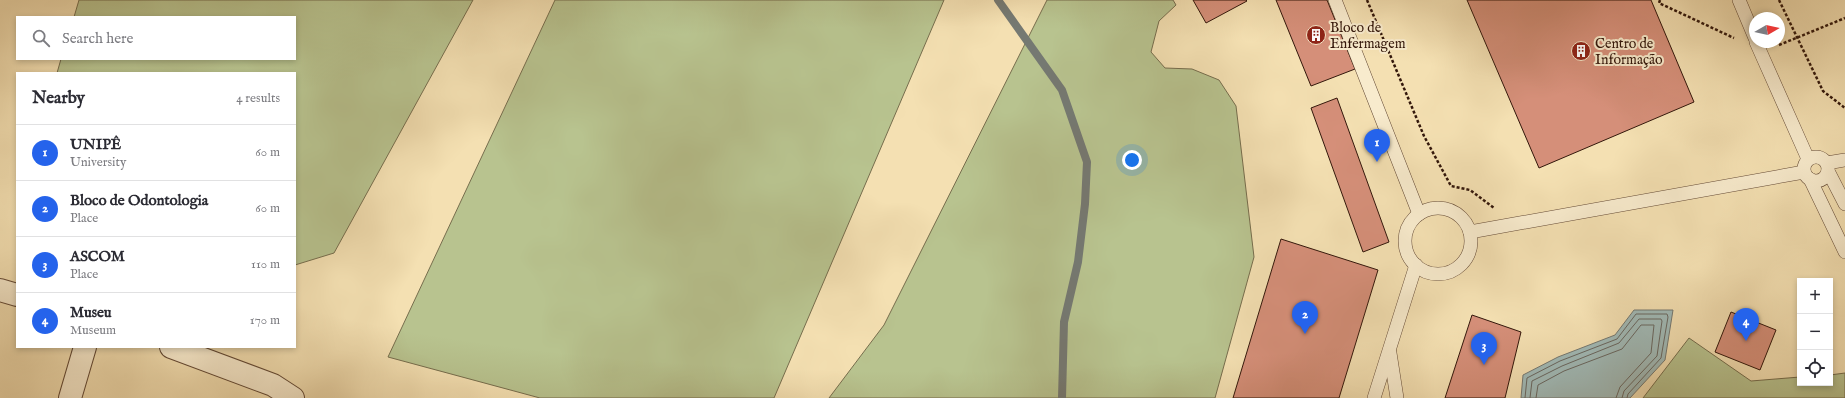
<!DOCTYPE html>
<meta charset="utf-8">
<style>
:root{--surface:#fff;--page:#f7f7f7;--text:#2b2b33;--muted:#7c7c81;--line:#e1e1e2;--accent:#2563eb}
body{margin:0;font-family:"IM FELL English",serif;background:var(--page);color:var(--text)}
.controls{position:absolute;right:12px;bottom:12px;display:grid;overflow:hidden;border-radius:0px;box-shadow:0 2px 6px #0003}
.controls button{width:36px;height:36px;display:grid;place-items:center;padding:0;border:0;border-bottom:1px solid var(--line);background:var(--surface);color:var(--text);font:20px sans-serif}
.compass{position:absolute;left:1749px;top:12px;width:36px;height:36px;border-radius:50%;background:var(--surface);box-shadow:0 2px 6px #0003;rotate:81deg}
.you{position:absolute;left:1132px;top:160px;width:14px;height:14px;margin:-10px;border:3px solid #fff;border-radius:50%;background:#1a73e8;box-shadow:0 0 0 6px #1a73e833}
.badge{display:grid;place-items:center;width:26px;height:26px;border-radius:50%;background:var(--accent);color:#fff;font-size:13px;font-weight:700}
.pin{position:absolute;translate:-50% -33px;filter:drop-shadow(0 1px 2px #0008)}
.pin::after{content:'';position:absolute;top:21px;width:14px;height:12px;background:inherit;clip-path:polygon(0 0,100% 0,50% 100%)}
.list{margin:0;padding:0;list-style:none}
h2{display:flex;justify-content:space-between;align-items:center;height:52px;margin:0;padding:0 16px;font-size:17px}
h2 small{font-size:13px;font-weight:400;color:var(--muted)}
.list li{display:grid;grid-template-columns:26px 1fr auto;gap:12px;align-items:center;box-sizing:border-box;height:56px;padding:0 16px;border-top:1px solid var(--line)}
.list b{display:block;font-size:15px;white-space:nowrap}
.list p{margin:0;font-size:13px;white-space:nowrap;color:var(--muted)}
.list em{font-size:13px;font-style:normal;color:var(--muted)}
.icon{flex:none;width:22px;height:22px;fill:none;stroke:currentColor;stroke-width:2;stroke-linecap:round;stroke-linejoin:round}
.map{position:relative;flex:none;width:1845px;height:398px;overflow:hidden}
.search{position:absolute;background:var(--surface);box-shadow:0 2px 6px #0003;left:16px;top:16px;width:280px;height:44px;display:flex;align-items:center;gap:10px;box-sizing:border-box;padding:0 14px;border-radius:0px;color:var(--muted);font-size:15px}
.panel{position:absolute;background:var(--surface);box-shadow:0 2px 6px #0003;left:16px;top:72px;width:280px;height:276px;border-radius:0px}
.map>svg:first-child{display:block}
</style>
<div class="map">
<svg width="1845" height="398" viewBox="0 0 1845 398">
<rect width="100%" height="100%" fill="#f4e0b2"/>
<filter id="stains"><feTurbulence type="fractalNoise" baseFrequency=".005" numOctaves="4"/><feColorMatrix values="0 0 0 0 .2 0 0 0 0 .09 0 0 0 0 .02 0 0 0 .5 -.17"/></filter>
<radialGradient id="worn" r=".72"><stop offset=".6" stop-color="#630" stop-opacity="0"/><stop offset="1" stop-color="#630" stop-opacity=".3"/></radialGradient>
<!-- green -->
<g fill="#b8c38f" stroke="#766d4d">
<path d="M79,0h394l-139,253 -39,12v-192h-238l4,-14h234v-42h-221z"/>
<path d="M555,0h389l-170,398h-234l-152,-41z"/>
<path d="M1047,0h126l3,5 -17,16 -8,31 14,16 27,1 27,11 17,26 18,151 -39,141h-386l55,-73z"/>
<path d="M1689,338l62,43 49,-4v6h30v-8l15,-2v25h-202z"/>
</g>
<!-- water -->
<path fill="#a1bab7" stroke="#757972" d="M1634,310h39l-8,50 -35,38h-109l2,-23 35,-18 57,-22z"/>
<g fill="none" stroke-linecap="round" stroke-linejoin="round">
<!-- shore -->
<g stroke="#6a6861" stroke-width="1">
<path d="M1525,398l2,-20 33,-17 57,-22 19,-25h31l1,3 -7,41 -33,36 -1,4"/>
<path d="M1530,398l2,-17 30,-15 57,-23 20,-24h22l1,2 -5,35 -33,35 -2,7"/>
<path d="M1536,398l2,-13 26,-14 58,-22 19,-24h13l-3,28 -31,34 -4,11"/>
</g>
<!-- stream -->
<path stroke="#757972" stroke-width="8" d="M998,0l64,90 25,72 -2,42 -7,58 -14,60 -2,76"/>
</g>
<!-- building -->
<g fill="#d58f79" stroke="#33170b">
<path d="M1193,0h53l1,1 -41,22z"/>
<path d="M1276,0h51l28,69 -44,17z"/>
<path d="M1467,0h184l43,102 -155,66z"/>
<path d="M1337,98l52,144 -26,10 -52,-144z"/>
<path d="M1281,239l97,31 -39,128h-106z"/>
<path d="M1731,312l45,18 -16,40 -45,-18z"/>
<path d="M1472,315l49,17 -16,66h-60z"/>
</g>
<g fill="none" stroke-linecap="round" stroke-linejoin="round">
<!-- service casing -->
<g stroke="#634935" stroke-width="14">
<g id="service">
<path d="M1335,0l84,214"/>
<path d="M1739,0l16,38"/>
<path d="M1756,42l52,117"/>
<circle cx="1816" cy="169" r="12"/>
<path d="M1827,163l18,-3"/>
<path d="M1828,171l17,33"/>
<path d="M1810,179l35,73"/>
<circle cx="1438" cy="241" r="33"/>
<path d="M1470,232l334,-60"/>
<path d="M1390,353l7,45"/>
<path d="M1374,398l42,-133"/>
</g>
</g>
<!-- minor casing -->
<g stroke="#634935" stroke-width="24">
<g id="minor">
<path d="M0,290l17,5"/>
<path d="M171,347l102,38 20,13"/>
<path d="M70,398l15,-51"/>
</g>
</g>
<!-- path -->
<g stroke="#33170b" stroke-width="2.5" stroke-dasharray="3 2" stroke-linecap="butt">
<path d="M1367,0l57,136 27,50 19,4 24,18"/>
<path d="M1660,0l-1,3 75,35"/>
<path d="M1779,0l44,91 22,17"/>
<path d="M1779,45l66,-27"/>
</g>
<!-- service -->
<use href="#service" stroke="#f8ebcd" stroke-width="13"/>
<!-- minor -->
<use href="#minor" stroke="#f8ebcd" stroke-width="22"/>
</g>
<!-- icons -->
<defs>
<g id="building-disc" transform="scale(1)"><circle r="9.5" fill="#8f2418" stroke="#f8ebcd"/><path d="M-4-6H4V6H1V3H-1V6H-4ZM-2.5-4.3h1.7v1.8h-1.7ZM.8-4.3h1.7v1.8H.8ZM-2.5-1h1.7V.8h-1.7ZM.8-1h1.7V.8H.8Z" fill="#fff"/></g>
</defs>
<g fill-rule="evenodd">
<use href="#building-disc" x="1316" y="35"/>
<use href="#building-disc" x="1581" y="51"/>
</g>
<g text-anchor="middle" stroke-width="4" stroke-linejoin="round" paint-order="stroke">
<!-- poi labels -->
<g font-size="14" fill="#33170b" stroke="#f8ebcd" text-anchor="start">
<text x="1330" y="32">Bloco de<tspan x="1330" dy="16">Enfermagem</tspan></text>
<text x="1595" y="48">Centro de<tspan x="1595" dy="16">Informação</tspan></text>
</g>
</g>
<rect width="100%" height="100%" filter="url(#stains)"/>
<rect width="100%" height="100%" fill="url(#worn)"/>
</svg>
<div class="controls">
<button>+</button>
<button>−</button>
<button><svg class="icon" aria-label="locate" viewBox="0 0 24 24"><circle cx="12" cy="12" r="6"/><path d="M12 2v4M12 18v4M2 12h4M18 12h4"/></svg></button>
</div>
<svg class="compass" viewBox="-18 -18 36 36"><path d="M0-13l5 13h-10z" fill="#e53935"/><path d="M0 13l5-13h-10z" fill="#7c7c81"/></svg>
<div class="you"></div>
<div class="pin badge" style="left:1377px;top:162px">1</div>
<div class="pin badge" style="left:1305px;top:334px">2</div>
<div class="pin badge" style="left:1484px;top:365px">3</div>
<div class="pin badge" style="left:1746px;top:341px">4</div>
<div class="search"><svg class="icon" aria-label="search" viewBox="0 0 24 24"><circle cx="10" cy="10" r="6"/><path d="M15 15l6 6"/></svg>Search here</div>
<section class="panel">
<h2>Nearby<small>4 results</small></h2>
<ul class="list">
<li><span class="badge">1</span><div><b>UNIPÊ</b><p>University</p></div><em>60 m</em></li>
<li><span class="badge">2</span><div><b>Bloco de Odontologia</b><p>Place</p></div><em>60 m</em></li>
<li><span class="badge">3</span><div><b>ASCOM</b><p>Place</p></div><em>110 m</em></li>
<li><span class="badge">4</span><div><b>Museu</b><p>Museum</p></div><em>170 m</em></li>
</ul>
</section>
</div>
